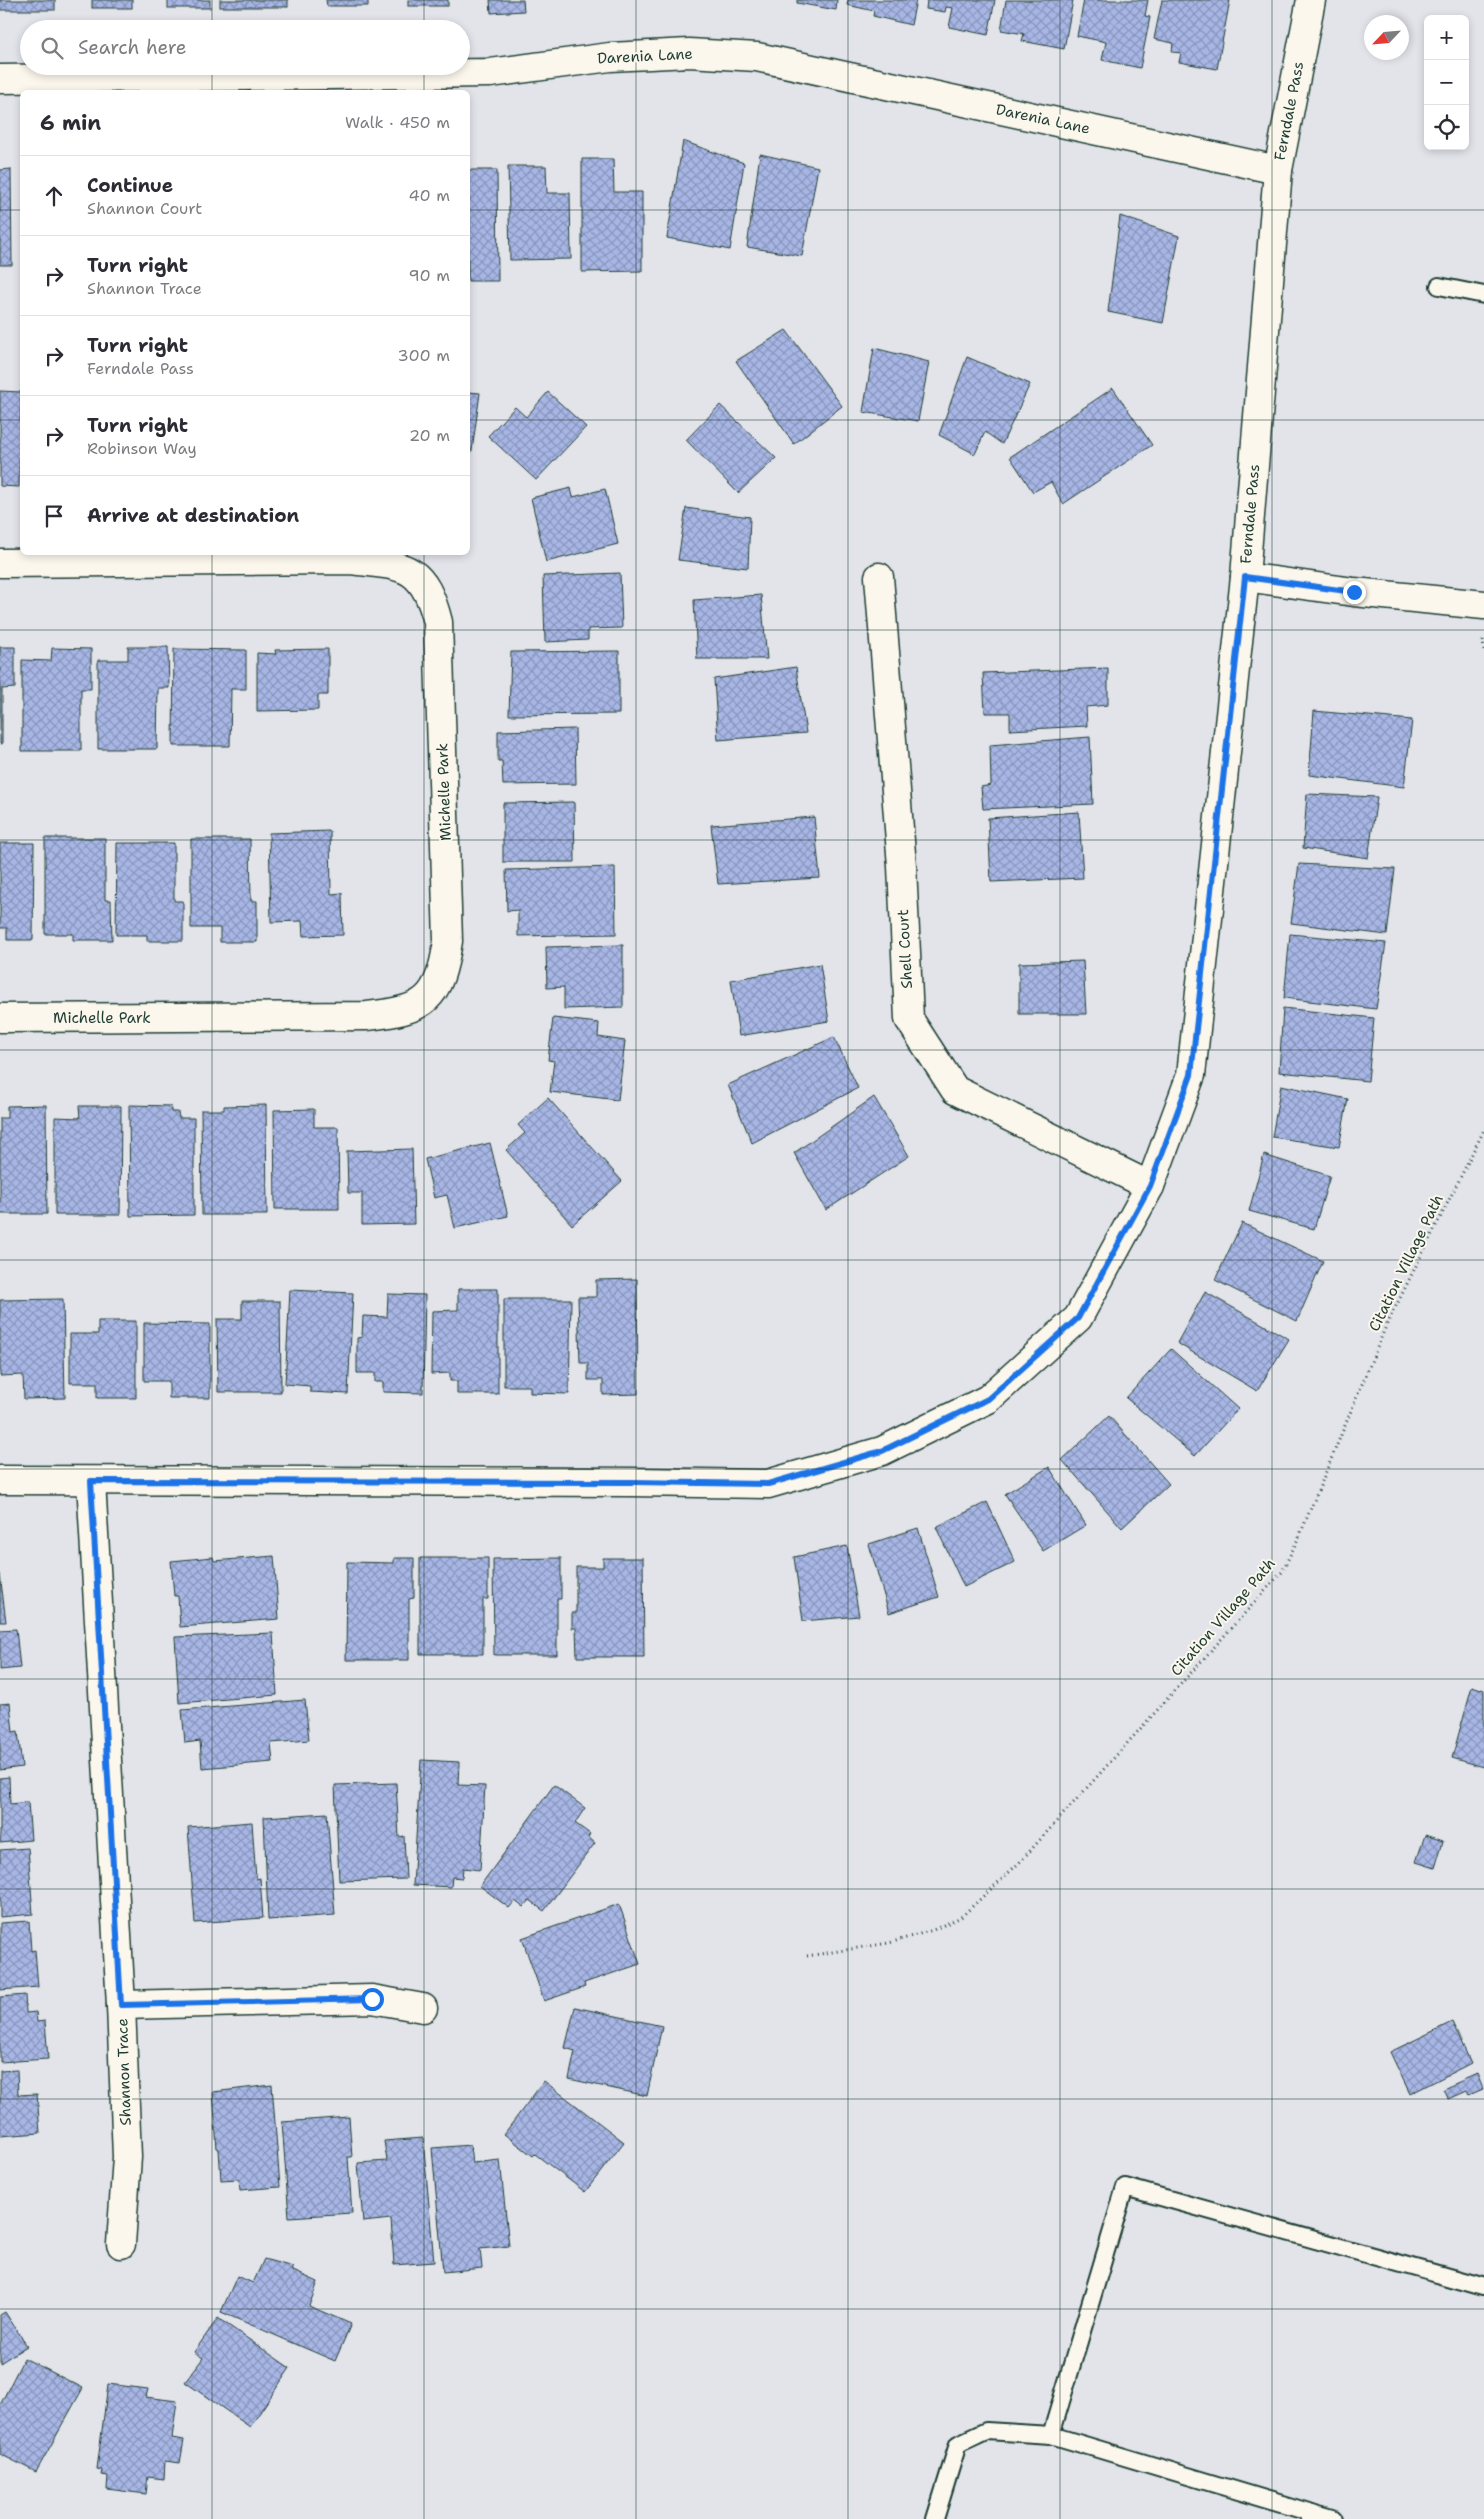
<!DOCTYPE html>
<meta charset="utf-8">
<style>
:root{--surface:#fff;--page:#f7f7f7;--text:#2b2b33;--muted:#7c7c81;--line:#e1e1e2}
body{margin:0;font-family:"Shantell Sans",sans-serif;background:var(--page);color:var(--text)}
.controls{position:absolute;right:15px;top:15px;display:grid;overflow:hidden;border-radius:8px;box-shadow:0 2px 8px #0003}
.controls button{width:45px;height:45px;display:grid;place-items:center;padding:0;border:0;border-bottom:1px solid var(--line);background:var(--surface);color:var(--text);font:25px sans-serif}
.compass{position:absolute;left:1364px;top:15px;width:45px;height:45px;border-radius:50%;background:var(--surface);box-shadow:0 2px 8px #0003;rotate:244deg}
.stop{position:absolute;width:15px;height:15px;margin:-11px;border:4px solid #1a73e8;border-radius:50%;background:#fff}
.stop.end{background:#1a73e8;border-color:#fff;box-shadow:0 1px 5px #0008}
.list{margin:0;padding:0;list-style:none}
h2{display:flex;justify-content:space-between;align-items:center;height:65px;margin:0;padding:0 20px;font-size:21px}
h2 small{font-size:16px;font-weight:400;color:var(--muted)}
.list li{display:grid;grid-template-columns:32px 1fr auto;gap:15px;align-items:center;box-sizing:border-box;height:80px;padding:0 20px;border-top:1px solid var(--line)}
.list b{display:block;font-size:19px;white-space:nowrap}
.list p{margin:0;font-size:16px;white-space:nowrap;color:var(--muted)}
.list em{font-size:16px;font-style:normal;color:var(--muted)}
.icon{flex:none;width:28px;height:28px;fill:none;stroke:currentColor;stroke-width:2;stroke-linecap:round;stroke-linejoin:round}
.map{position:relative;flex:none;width:1484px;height:2519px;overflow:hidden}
.search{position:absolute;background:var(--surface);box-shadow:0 2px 8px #0003;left:20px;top:20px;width:450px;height:55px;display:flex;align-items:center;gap:12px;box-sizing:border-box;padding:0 18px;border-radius:28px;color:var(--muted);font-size:19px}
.panel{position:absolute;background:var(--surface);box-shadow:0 2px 8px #0003;left:20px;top:90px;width:450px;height:465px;border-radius:8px}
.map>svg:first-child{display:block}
</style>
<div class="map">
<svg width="1484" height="2519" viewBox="0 0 1484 2519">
<defs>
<pattern id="building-cross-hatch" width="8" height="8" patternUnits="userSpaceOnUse" patternTransform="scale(1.25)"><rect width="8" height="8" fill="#a8b6e6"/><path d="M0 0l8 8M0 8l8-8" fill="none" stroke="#8895bb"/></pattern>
</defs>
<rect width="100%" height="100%" fill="#e2e4ea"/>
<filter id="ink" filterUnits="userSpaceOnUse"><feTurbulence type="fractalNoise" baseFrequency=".02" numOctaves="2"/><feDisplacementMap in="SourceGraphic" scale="10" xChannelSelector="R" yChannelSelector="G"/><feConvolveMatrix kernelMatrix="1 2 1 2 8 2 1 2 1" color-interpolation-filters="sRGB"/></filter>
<g filter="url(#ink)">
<!-- building -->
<g fill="url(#building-cross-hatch)" stroke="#1f3d34">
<rect x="0" y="0" width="55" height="10"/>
<rect x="92" y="0" width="40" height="8"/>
<rect x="168" y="0" width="42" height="8"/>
<rect x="220" y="0" width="68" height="7"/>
<path d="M326,0h42v6h-41z"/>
<rect x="408" y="0" width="40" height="6"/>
<path d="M490,0h33l1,11 -33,2z"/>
<path d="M797,0h40l-1,10 -39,-7z"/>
<path d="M848,0h68l-5,25 -38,-9 1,-5 -27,-6z"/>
<path d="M927,0h68l-7,35 -39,-8 4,-19 -7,-1 -1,5 -19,-3z"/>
<path d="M1006,0h67l-9,49 -42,-8 2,-7 -23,-4z"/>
<path d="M1084,0h64l-3,16 5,1 -10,51 -38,-8 4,-18 -29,-6z"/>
<path d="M1162,0h68l-13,69 -38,-7 2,-9 -9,-1 1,-9 -19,-4z"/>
<path d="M683,141l61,22 -14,87 -63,-12z"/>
<path d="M760,154l58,13 -16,89 -55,-9z"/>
<path d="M582,159h31l1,33h28v79l-60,1z"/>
<path d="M508,166h38l1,27h23l1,66 -61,1z"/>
<path d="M11,169l1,96h-12v-95z"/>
<path d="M468,170h29l1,111h-30z"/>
<path d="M1120,216l59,20 -16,87 -55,-11z"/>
<path d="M786,330l56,76 -48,38 -58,-83z"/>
<path d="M874,348l55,14 -11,59 -55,-9z"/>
<path d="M967,357l63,27 -28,60 -17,-12 -10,22 -36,-19z"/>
<path d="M1113,388l39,57 -89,59 -12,-22 -18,10 -23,-35z"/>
<path d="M0,391l21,1 -2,95 -19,-1z"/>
<path d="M468,392l12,1 -8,58h-4z"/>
<path d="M548,392l38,35 -50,53 -48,-44 27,-29 11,10z"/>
<path d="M720,405l56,53 -38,35 -52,-53z"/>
<path d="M571,488l2,9 32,-8 13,55 -72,18 -15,-64z"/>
<path d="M686,508l64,9 -2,51 -70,-8z"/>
<path d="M620,573l2,55 -34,1v11l-43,2 -2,-66z"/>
<path d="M761,595l6,64h-70l-3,-59z"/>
<path d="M0,647h15v41l-13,1v55h-2z"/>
<path d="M128,647h40l1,41h-11l-1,61h-59v-89h30z"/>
<path d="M52,648l39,1v40h-10v62h-59v-91l29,1z"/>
<path d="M174,649l72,1v39h-15l-1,57h-57z"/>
<path d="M328,649v46h-10v15l-61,1v-58l19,1 -1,-4z"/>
<path d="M619,651v63l-110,1 2,-63z"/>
<path d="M796,667l10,66 -88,7 -4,-61z"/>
<path d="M1108,668v37l-22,2 1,19 -77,4v-17h-25l-2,-40z"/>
<path d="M1314,711l98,9 -8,67 -95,-12z"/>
<path d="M575,729l1,55 -73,1 -1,-24h-4v-30z"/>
<path d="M1090,737l3,67 -110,5 -2,-22 10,-2 -1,-40z"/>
<path d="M1307,794l70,3 -9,61 -65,-10z"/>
<path d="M574,802l1,60h-72v-59z"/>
<path d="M1079,812l4,66 -92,4 -3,-64z"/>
<path d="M814,817l6,61 -102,6 -7,-59z"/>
<path d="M330,831l1,63 11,-1 1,42 -40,1 -1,-15 -31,1 -2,-89z"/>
<path d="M45,838h60v62h6l1,40h-39v-6h-28z"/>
<path d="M191,839h59l1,62h6v41h-37v-14h-29z"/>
<path d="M0,843h34l-1,97h-26v-12h-7z"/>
<path d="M117,843h57v58h9v40h-36v-6h-31z"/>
<path d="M1299,864l96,5 -8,66 -96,-12z"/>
<path d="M615,867l1,67 -98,2v-26l-11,1 -1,-41z"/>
<path d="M1290,934l96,9 -10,66 -92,-11z"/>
<path d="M623,945v62l-59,2v-22l-17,1 -1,-41z"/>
<path d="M1083,961l3,53h-67v-51z"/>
<path d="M820,964l9,57 -90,15 -8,-56z"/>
<path d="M1283,1008l91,10 -6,63 -89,-9z"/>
<path d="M553,1018l46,5 -1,14 27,4 -7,59 -68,-8 4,-31 -6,-1z"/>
<path d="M834,1037l24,51 -106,55 -24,-58z"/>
<path d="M1281,1085l67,14 -9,48 -67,-10z"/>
<path d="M874,1097l35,59 -83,54 -32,-57z"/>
<path d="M548,1098l74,83 -50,44 -66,-75 19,-17 -7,-8z"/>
<path d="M46,1105l1,109h-47v-96h7v-12z"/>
<path d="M129,1105l42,1v6h7l1,6h15v97l-64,1z"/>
<path d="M266,1105l1,110h-65l-1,-105h23v-4z"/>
<path d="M79,1106h42l-1,109h-65v-98l25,1z"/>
<path d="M314,1109v18h24l1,82h-64l-1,-99z"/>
<path d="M490,1143l18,73 -53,12 -8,-33 -13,3 -9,-39z"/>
<path d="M412,1149l2,75 -52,1v-32h-14l-1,-42z"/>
<path d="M1264,1155l66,21 -16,53 -65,-18z"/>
<path d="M1242,1223l81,38 -26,60 -82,-41z"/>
<path d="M637,1279l1,115 -35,1v-15h-15v-17h-8l-2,-66h18v-17z"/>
<path d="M458,1289h40v105h-41v-13h-7v-8l-19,1 1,-63 26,-1z"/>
<path d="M290,1290l63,3 -5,101 -38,-2v-6l-25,-2z"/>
<path d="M1205,1292l84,47 -32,52 -80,-48z"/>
<path d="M388,1294l37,1 -2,98 -40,-1v-10h-8v-9h-18v-35l5,-1 1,-21 24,1z"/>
<path d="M63,1299l2,99 -41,1 -1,-24 -23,1v-76z"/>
<path d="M504,1299h67l-2,95 -39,-1v-7h-26z"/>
<path d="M242,1301h38l1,91h-63l-1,-73h25z"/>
<path d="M98,1321h38v77h-39v-15h-27v-49h28z"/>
<path d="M144,1323l66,1v74h-41v-17h-25z"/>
<path d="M1171,1349l67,60 -43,47 -69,-58z"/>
<path d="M1109,1416l60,68 -47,44 -60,-68z"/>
<path d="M1049,1467l37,58 -43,26 -38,-57z"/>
<path d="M987,1502l28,60 -51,25 -28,-60z"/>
<path d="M918,1528l21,69 -50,16 -20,-69z"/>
<path d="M847,1546l12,70 -56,5 -9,-64z"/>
<path d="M274,1556l5,63 -99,8 -2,-31h-4l-3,-35 42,-4 1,4z"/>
<path d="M394,1558h20v40l-5,1v61h-63l1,-98 47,1z"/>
<path d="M420,1558h68v41h-5v55h-63z"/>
<path d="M561,1558v41h-4v56h-63l-1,-96z"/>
<path d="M603,1558h40l1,99h-67l-1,-29h-4v-15h4v-46h27z"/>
<path d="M0,1574l6,48h-6z"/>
<path d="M16,1629l4,39 -20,2v-40z"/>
<path d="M273,1633l4,62 -98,8 -4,-66z"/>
<path d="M1472,1686l12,4v77l-32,-9z"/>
<path d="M305,1700l4,40 -38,3 2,19 -71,6 -2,-27 -15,2 -3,-33z"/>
<path d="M10,1703l3,29 5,-1 4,36 -22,3v-66z"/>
<path d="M421,1760l38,2 -1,23 27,1 -5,84 -17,-2 -1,10 -10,-1 -1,10 -38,-2z"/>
<path d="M9,1777l1,27 18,-2 3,38 -31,3v-65z"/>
<path d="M396,1783l3,54 5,-1 2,43 -67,2 -4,-96z"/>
<path d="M554,1785l31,23 -10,15 15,11 -2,3 7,6 -51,68 -15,-11 -6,7 -8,-6 -6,7 -29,-22z"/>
<path d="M327,1813l8,102 -67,5 -4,-103z"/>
<path d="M252,1822l4,57 4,-1 3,40 -68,5 -7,-96z"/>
<path d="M1425,1835l18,6 -8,27 -19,-6z"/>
<path d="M28,1848l5,66 -33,3v-67z"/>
<path d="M619,1904l21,60 -56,19 1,4 -41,14 -22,-63z"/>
<path d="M29,1921l2,30 4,-1 3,37 -38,3v-67z"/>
<path d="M25,1995l1,18 10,-1 1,10 8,-1 3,38 -48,3v-65z"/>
<path d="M575,2007l87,19 -15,70 -78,-17 6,-28 -10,-3z"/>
<path d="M1452,2022l19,41 -61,31 -20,-42z"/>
<path d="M17,2070l1,25 19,-1 3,39 -40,3v-65z"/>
<path d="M1477,2074l6,15 -14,6 -3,-4 -18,8 -5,-10z"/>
<path d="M544,2081l80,61 -39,50 -50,-38 -2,2 -29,-22z"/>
<path d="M272,2085l8,102 -40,3 -1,-11 -18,1 -2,-31h-2l-4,-57z"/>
<path d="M349,2117l3,40h-4l4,56 -63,4 -7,-95z"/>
<path d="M423,2138l11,124 -40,3 -3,-46 -28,3 -5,-59 29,-2 -3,-20z"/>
<path d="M470,2145l2,18 28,-3 9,86 -29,3 2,19 -39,4 -11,-124z"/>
<path d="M264,2259l29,8 -2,3 27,12 -9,24 42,18 -16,37 -114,-49 16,-36 16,7z"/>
<path d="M5,2312l22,34 -27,17v-48z"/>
<path d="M218,2318l72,50 -40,59 -65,-45 18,-24 -9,-6z"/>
<path d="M24,2358l59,30 -47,84 -36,-18v-49z"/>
<path d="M108,2384l40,5 -2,8 31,4 -5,37 12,2 -4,23 -15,-2 -1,18 -16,-2 -2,17 -39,-5 1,-13 -7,-1 1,-5 -5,-1z"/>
</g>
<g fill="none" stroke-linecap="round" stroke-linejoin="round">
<!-- lane casing -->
<g stroke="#1f3d34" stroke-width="20">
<g id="lane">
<path d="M1439,286l45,9"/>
<path d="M1051,2435l74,-248 359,100"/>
<path d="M935,2519l23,-75 28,-13 65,4 261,78"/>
<path d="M1310,2519l2,-6 21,6"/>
</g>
</g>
<!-- street casing -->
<g stroke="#1f3d34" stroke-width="31">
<g id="street">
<path d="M0,79l490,-6 120,-16 79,-4 68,4 521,113"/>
<path d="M0,563l350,-3c54,6 73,3 88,62l10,319c-9,59 -22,69 -81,75l-367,2"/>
<path d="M879,577l23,289 7,153 46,71 195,96"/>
<path d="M1245,577l109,15 130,13"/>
<path d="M0,1480l632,2 136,2 114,-33 106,-52 90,-81 72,-132 41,-111 54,-498 33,-407 33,-170"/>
<path d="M91,1481l30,524 6,152 -6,87"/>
<path d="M121,2005l251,-6 51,9"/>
</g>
</g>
<!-- path -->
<g stroke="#1f3d34" stroke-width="3" stroke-dasharray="1 4" stroke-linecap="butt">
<path d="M1483,640l1,11"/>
<path d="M807,1956l82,-13 44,-13 28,-13 58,-54 263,-291 17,-35 87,-211 98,-196"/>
</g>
<!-- lane -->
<use href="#lane" stroke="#fbf7ec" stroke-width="16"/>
<!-- street -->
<use href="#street" stroke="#fbf7ec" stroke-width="28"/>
</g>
</g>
<g fill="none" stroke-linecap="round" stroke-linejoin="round" filter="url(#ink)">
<!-- route -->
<path stroke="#1a73e8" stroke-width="6" d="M372,1999l-251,6 -30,-524 541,1 136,2 114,-33 106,-52 90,-81 72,-132 41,-111 54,-498 109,15"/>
</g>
<!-- grid -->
<path fill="none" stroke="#1f3d34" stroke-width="1" stroke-opacity="0.55" d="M212,0v29M424,0v29M636,0v2519M848,0v2519M1060,0v2519M1272,0v2519M212,66v26M424,66v26M0,210h22M468,210h1016M0,420h22M468,420h1016M212,552v1967M424,552v1967M0,630h1484M0,840h1484M0,1050h1484M0,1260h1484M0,1469h1484M0,1679h1484M0,1889h1484M0,2099h1484M0,2309h1484"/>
<g text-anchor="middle" stroke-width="4" stroke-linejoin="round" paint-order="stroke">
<!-- street labels -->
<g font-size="15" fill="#1f3d34" stroke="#fbf7ec">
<text transform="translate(645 56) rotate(-3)" y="5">Darenia Lane</text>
<text transform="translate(1289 111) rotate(-79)" y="5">Ferndale Pass</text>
<text transform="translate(1043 119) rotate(12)" y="5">Darenia Lane</text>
<text transform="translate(1250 514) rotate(-85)" y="5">Ferndale Pass</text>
<text transform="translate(444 792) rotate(-92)" y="5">Michelle Park</text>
<text transform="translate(905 949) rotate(-93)" y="5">Shell Court</text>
<text x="102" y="1023">Michelle Park</text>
<text transform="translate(1406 1263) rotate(-64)" y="5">Citation Village Path</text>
<text transform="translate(1223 1617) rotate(-49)" y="5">Citation Village Path</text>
<text transform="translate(124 2072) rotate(-92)" y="5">Shannon Trace</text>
</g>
</g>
</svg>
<div class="controls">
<button>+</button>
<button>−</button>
<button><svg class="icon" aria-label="locate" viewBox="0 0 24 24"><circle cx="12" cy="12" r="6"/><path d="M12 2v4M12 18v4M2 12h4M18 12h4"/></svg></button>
</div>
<svg class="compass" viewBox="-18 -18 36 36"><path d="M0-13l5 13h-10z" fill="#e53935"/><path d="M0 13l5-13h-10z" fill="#7c7c81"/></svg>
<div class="stop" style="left:372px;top:1999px"></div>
<div class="stop end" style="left:1354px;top:592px"></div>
<div class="search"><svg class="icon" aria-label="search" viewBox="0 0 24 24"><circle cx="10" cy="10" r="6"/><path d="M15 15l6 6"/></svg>Search here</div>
<section class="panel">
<h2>6 min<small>Walk · 450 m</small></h2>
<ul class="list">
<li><svg class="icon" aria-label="ahead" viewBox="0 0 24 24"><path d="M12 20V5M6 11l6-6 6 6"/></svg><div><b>Continue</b><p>Shannon Court</p></div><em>40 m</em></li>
<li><svg class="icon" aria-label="right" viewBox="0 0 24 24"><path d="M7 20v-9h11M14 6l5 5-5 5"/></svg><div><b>Turn right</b><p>Shannon Trace</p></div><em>90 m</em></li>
<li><svg class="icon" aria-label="right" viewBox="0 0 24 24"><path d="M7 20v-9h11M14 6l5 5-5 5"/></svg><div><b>Turn right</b><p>Ferndale Pass</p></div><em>300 m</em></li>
<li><svg class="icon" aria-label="right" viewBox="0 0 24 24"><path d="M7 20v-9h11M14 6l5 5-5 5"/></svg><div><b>Turn right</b><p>Robinson Way</p></div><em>20 m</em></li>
<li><svg class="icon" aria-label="arrive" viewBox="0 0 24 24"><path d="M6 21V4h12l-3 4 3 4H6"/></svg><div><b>Arrive at destination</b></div></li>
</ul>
</section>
</div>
